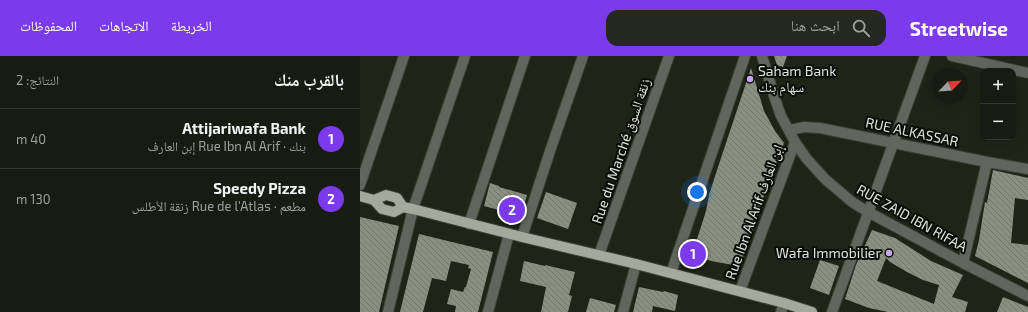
<!DOCTYPE html>
<html lang="ar">
<meta charset="utf-8">
<style>
:root{--surface:#171b11;--page:#24281f;--text:#f1f3f6;--muted:#9ea19f;--line:#363931;--accent:#7c3aed}
body{margin:0;font-family:"Exo 2","Noto Naskh Arabic",sans-serif;background:var(--page);color:var(--text);direction:rtl}
.controls{position:absolute;right:12px;top:12px;display:grid;overflow:hidden;border-radius:8px;box-shadow:0 4px 16px #0002}
.controls button{width:36px;height:36px;display:grid;place-items:center;padding:0;border:0;border-bottom:1px solid var(--line);background:var(--surface);color:var(--text);font:20px sans-serif}
.compass{position:absolute;left:572px;top:12px;width:36px;height:36px;border-radius:50%;background:var(--surface);box-shadow:0 4px 16px #0002;rotate:65deg}
.you{position:absolute;left:337px;top:136px;width:14px;height:14px;margin:-10px;border:3px solid #fff;border-radius:50%;background:#1a73e8;box-shadow:0 0 0 6px #1a73e833}
.badge{display:grid;place-items:center;width:26px;height:26px;border-radius:50%;background:var(--accent);color:#fff;font-size:13px;font-weight:700}
.pin{position:absolute;translate:-50% -50%;border:2px solid #fff;box-shadow:0 1px 4px #0006}
.list{margin:0;padding:0;list-style:none}
h2{display:flex;justify-content:space-between;align-items:center;height:52px;margin:0;padding:0 16px;font-size:17px}
h2 small{font-size:13px;font-weight:400;color:var(--muted)}
.list li{display:grid;grid-template-columns:26px 1fr auto;gap:12px;align-items:center;box-sizing:border-box;height:60px;padding:0 16px;border-top:1px solid var(--line)}
.list b{display:block;font-size:15px;white-space:nowrap}
.list p{margin:0;font-size:13px;white-space:nowrap;color:var(--muted)}
.list em{font-size:13px;font-style:normal;color:var(--muted)}
.icon{flex:none;width:22px;height:22px;fill:none;stroke:currentColor;stroke-width:2;stroke-linecap:round;stroke-linejoin:round}
.map{position:relative;flex:none;width:668px;height:256px;overflow:hidden;direction:ltr}
header{display:flex;align-items:center;gap:24px;box-sizing:border-box;height:56px;padding:0 20px;background:var(--accent);color:#fff}
header strong{font-size:19px}
nav{display:flex;gap:22px;margin-inline-start:auto;font-size:14px}
.search{width:280px;height:36px;background:var(--page);display:flex;align-items:center;gap:10px;box-sizing:border-box;padding:0 14px;border-radius:12px;color:var(--muted);font-size:15px}
main{display:flex}
aside{flex:1;background:var(--surface)}
.map>svg:first-child{display:block}
</style>
<header>
<strong>Streetwise</strong>
<div class="search"><svg class="icon" aria-label="search" viewBox="0 0 24 24"><circle cx="10" cy="10" r="6"/><path d="M15 15l6 6"/></svg>ابحث هنا</div>
<nav><a>الخريطة</a><a>الاتجاهات</a><a>المحفوظات</a></nav>
</header>
<main>
<div class="map">
<svg width="668" height="256" viewBox="0 0 668 256">
<defs>
<pattern id="building-back-hatch" width="6" height="6" patternUnits="userSpaceOnUse"><rect width="6" height="6" fill="#8a9080"/><path d="M-1 5l2 2M0 0l6 6M5-1l2 2" fill="none" stroke="#75796d"/></pattern>
</defs>
<rect width="100%" height="100%" fill="#1f2417"/>
<!-- building -->
<g fill="url(#building-back-hatch)" fill-rule="evenodd">
<path d="M414,0h13l-4,11 -6,-2z"/>
<path d="M391,12l13,43 11,20 9,12 -19,50 -25,73 -24,-4 -26,-6 8,-20 8,-25 3,-16 8,-25z"/>
<path d="M633,114l35,8v22l-13,-2 -4,45 17,2v38l-53,-27 4,-16 6,-38 2,1z"/>
<path d="M130,127l9,3v1l28,8 -6,21 -37,-10z"/>
<path d="M186,136l31,11 -9,26 -31,-11z"/>
<path d="M0,161l39,9 -20,86h-19z"/>
<path d="M512,174l23,8 36,23 32,14 -11,22 16,5 -3,10h-77l-19,-4 -24,-9 11,-34zM526,202l4,4 17,10 16,8 16,5 -5,19 -57,-23z"/>
<path d="M59,178l74,18 -15,60h-23l1,-6 -9,-2 4,-15 12,3 2,-5h1l5,-18 -3,-1 1,-3 -18,-4 -5,20 -14,-3 -9,34h-23z"/>
<path d="M460,204l19,6 -10,29 -19,-7z"/>
<path d="M164,205l21,5v-1l30,7 -6,23 3,1 -4,16h-27l5,-25 -26,-6z"/>
<path d="M279,231l24,5 1,-1 14,4 -3,16 -22,-5 -1,6h-19z"/>
<path d="M643,241l25,10v5h-31z"/>
<path d="M230,242l26,7 -2,7h-28z"/>
</g>
<g fill="none" stroke-linecap="round" stroke-linejoin="round">
<!-- minor casing -->
<g stroke="#3a3f32" stroke-width="12">
<g id="minor">
<path d="M402,0l13,43 6,17 14,26 11,16 19,21 27,23 16,10 95,51 65,33"/>
<path d="M592,0l76,17"/>
<path d="M430,74l14,-3 16,1 167,34 41,7"/>
<path d="M0,129l44,-129"/>
<path d="M109,168l56,-168"/>
<path d="M162,181l28,-86 33,-95"/>
<path d="M239,199l70,-199"/>
<path d="M603,207l24,-101"/>
<path d="M311,217l74,-217"/>
<path d="M380,235l55,-149"/>
<path d="M28,256l25,-103 52,-153"/>
<path d="M128,256l21,-78"/>
<path d="M263,256l13,-48"/>
<path d="M421,256l3,-9"/>
<path d="M472,256l93,-256"/>
</g>
</g>
<!-- major casing -->
<g stroke="#3a3f32" stroke-width="12">
<g id="major">
<path d="M0,140l14,4 12,-5 11,3 6,9"/>
<path d="M14,144l8,9 12,3 9,-5 10,2 109,28 114,27 148,39 28,9"/>
</g>
</g>
<!-- minor -->
<use href="#minor" stroke="#62655e" stroke-width="10"/>
<!-- major -->
<use href="#major" stroke="#a3a99b" stroke-width="10"/>
</g>
<!-- markers -->
<g fill="#c7a6f0" stroke="#0a0c07" stroke-width="1.5">
<circle cx="390" cy="23" r="4"/>
<circle cx="529" cy="197" r="4"/>
</g>
<g text-anchor="middle" stroke-width="4" stroke-linejoin="round" paint-order="stroke">
<!-- poi labels -->
<g font-size="14" fill="#e0e3db" stroke="#0a0c07" text-anchor="start">
<text x="398" y="20">Saham Bank<tspan x="398" dy="16">سهام بنك</tspan></text>
<text x="521" y="202" text-anchor="end">Wafa Immobilier</text>
</g>
<!-- street labels -->
<g font-size="14" fill="#e0e3db" stroke="#0a0c07">
<text transform="translate(552 76) rotate(12)" y="5">RUE ALKASSAR</text>
<text transform="translate(261 95) rotate(-71)" y="5">Rue du Marché زنقة السوق</text>
<text transform="translate(394 156) rotate(-70)" y="5">Rue Ibn Al Arif إبن العارف</text>
<text transform="translate(552 162) rotate(29)" y="5">RUE ZAID IBN RIFAA</text>
</g>
</g>
</svg>
<div class="controls">
<button>+</button>
<button>−</button>
</div>
<svg class="compass" viewBox="-18 -18 36 36"><path d="M0-13l5 13h-10z" fill="#e53935"/><path d="M0 13l5-13h-10z" fill="#9ea19f"/></svg>
<div class="you"></div>
<div class="pin badge" style="left:333px;top:198px">1</div>
<div class="pin badge" style="left:152px;top:154px">2</div>
</div>
<aside>
<h2>بالقرب منك<small>النتائج: 2</small></h2>
<ul class="list">
<li><span class="badge">1</span><div><b>Attijariwafa Bank</b><p>بنك · Rue Ibn Al Arif إبن العارف</p></div><em>40 m</em></li>
<li><span class="badge">2</span><div><b>Speedy Pizza</b><p>مطعم · Rue de l'Atlas زنقة الأطلس</p></div><em>130 m</em></li>
</ul>
</aside>
</main>
